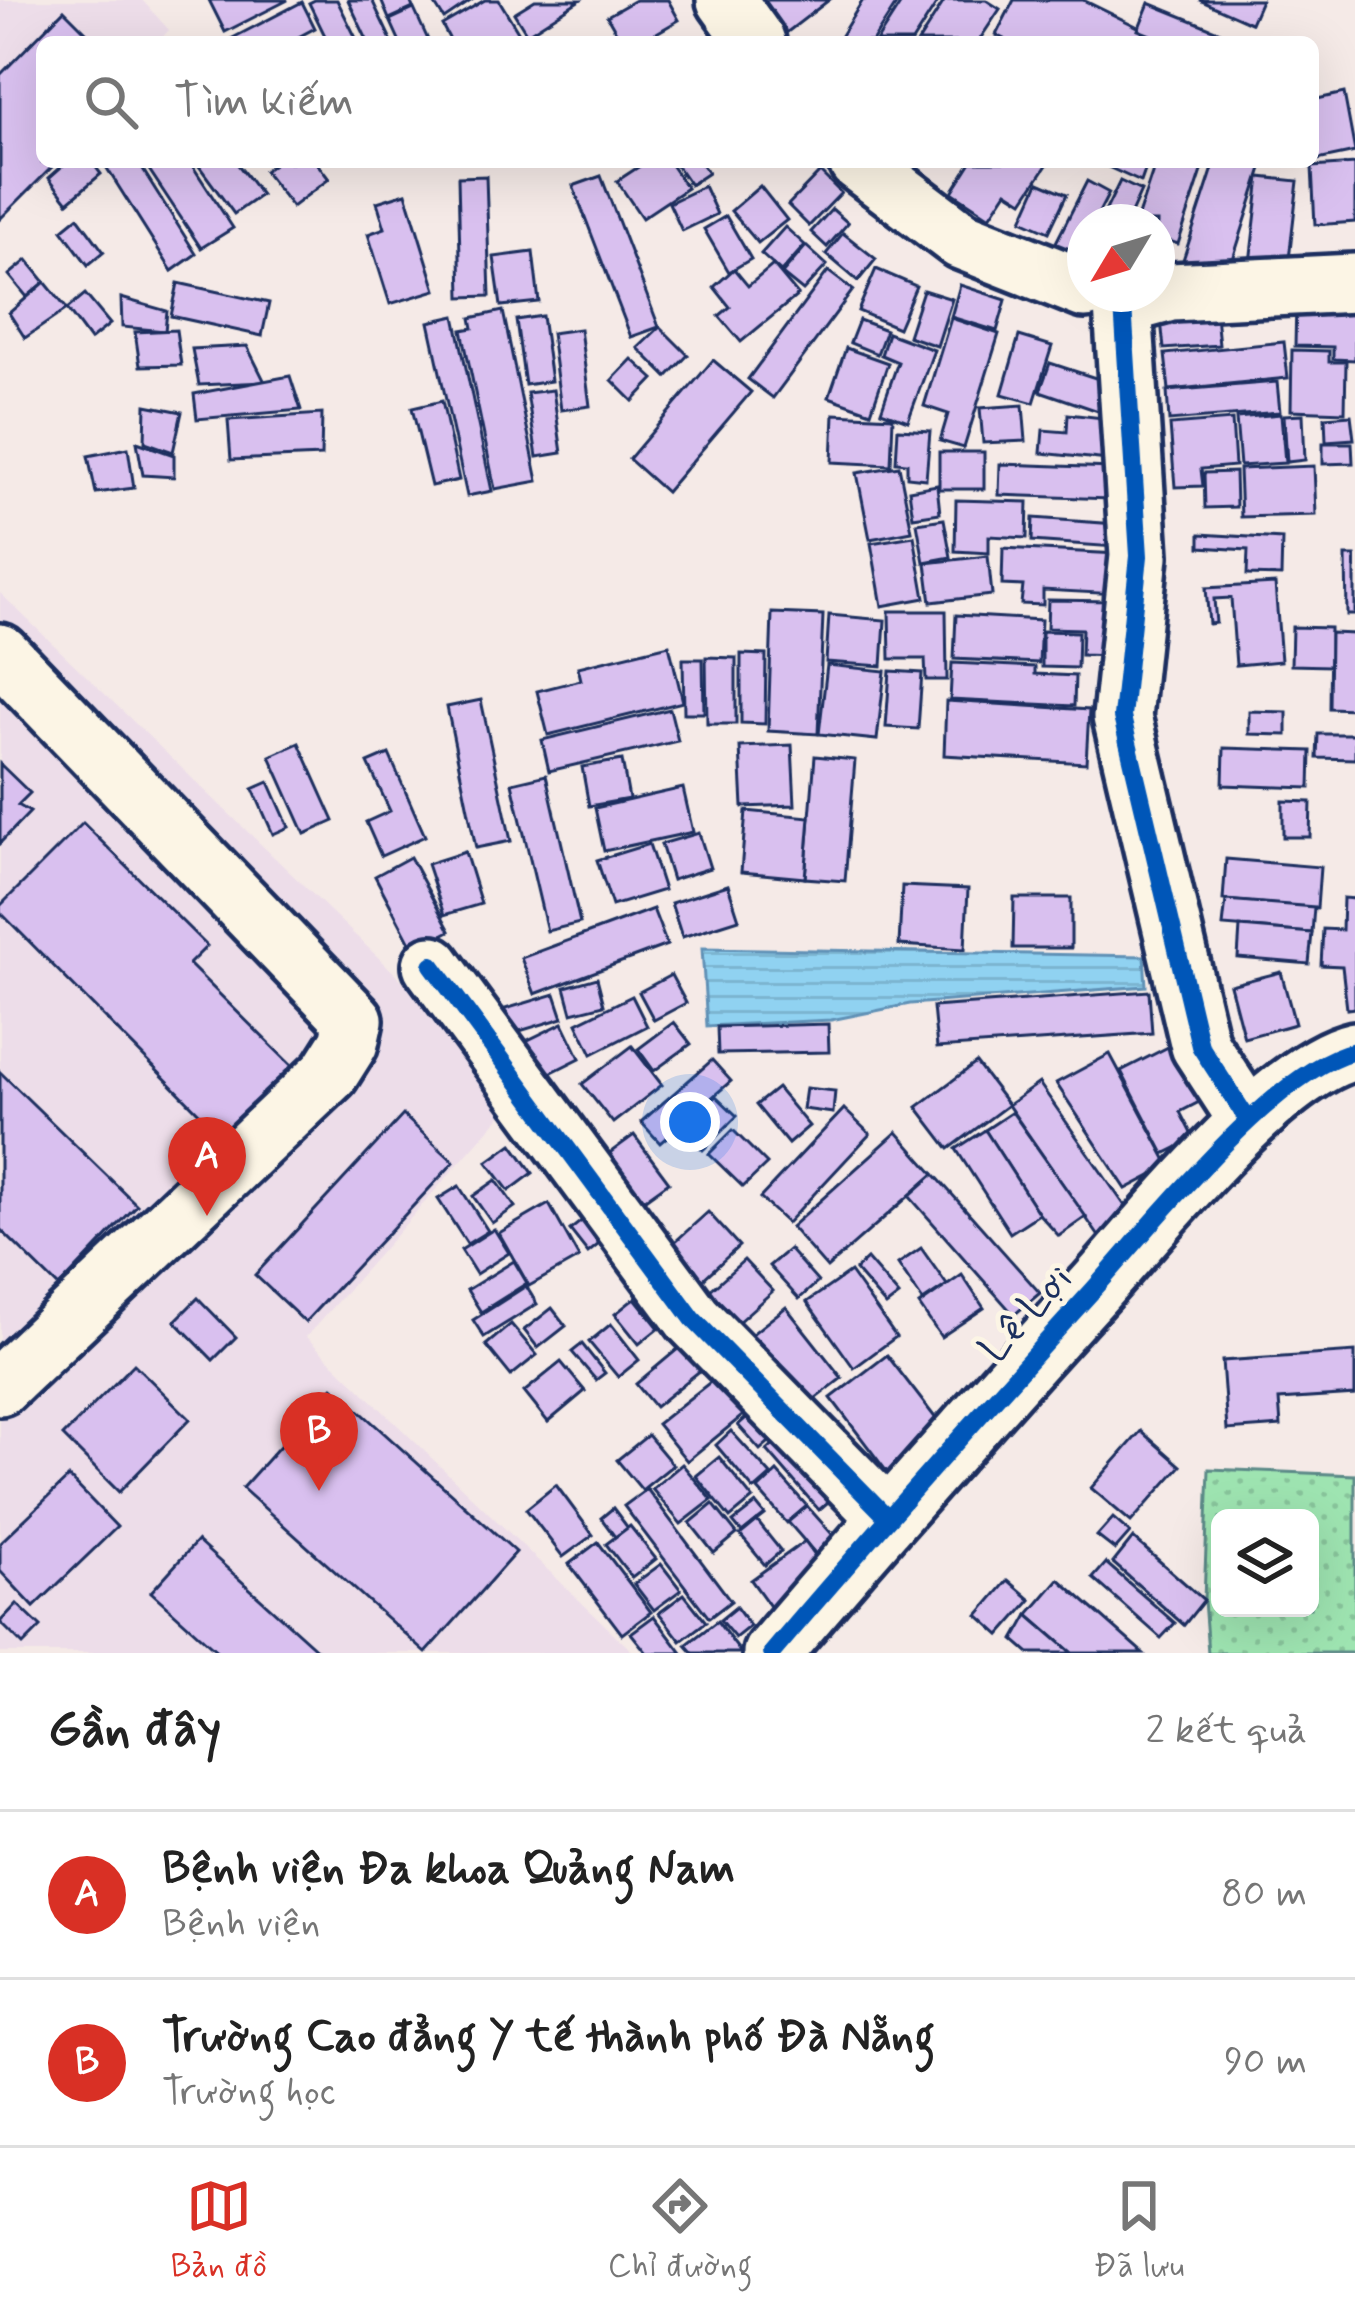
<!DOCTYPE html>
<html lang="vi">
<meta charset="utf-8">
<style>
:root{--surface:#fff;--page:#f6f6f6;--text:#222;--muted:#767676;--line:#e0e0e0;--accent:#d93025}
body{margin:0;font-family:Mynerve,sans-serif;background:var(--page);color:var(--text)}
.controls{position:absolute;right:36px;bottom:36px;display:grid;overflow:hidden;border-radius:18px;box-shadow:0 12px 48px #0002}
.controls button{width:108px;height:108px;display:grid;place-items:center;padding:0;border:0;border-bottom:3px solid var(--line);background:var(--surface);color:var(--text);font:60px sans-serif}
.compass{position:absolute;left:1067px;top:204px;width:108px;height:108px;border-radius:50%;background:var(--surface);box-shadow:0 12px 48px #0002;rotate:232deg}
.you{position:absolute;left:690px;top:1122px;width:42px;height:42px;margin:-30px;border:9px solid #fff;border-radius:50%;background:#1a73e8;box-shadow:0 0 0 18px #1a73e833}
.badge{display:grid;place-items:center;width:78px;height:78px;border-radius:50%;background:var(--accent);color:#fff;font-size:39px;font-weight:700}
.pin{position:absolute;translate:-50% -99px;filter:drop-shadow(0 3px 6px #0008)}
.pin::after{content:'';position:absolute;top:63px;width:42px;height:36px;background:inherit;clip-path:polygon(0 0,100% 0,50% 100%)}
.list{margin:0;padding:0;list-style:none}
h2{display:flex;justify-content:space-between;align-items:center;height:156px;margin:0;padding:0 48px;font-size:51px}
h2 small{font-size:39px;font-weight:400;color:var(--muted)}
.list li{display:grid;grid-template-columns:78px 1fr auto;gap:36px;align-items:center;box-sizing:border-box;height:168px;padding:0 48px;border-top:3px solid var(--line)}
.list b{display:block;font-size:45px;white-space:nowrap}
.list p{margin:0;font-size:39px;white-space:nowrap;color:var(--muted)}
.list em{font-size:39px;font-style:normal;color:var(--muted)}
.icon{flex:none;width:66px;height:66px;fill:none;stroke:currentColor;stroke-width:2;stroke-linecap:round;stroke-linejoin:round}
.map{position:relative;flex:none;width:1355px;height:1653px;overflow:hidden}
.search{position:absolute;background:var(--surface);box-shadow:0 12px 48px #0002;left:36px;right:36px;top:36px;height:132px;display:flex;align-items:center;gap:30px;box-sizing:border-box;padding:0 42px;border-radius:18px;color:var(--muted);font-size:45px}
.sheet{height:492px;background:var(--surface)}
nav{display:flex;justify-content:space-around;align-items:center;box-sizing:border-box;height:168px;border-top:3px solid var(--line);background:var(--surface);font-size:33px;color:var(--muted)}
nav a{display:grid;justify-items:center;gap:6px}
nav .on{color:var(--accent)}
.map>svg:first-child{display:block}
</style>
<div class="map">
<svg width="1355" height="1653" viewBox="0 0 1355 1653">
<defs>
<pattern id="green-dots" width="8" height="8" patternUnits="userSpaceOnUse" patternTransform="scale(3)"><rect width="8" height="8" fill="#9ee4b1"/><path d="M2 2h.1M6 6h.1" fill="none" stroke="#88c49b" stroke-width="1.8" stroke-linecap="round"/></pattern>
<pattern id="water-rules" width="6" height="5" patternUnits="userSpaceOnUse" patternTransform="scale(3)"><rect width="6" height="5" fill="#90d2f1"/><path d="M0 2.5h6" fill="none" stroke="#7cb5d1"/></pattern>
</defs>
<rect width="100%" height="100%" fill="#f5eae7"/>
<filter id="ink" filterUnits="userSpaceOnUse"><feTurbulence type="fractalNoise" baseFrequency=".00833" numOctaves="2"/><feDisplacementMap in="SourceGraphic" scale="24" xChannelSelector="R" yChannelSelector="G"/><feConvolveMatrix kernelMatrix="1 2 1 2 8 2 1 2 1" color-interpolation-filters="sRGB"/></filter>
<g filter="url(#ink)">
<!-- built -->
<g fill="#eddde9">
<path d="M0,0h142l27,30 -11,12h-116v120l-42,52z"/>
<path d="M0,593l520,501 -214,243 328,316h-634z"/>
</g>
<!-- green -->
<path fill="url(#green-dots)" stroke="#5c8a88" stroke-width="3" fill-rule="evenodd" d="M1209,1469l146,6v178h-147l-4,-53zM1220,1518h90v90h-90z"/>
<!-- water -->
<path fill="url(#water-rules)" stroke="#6191b6" stroke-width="3" d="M702,948l442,8 2,30 -236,18 -79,16 -124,6z"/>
<!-- building -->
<g fill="#d9c0ef" stroke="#1b2f5e" stroke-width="3">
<path d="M209,0h79l-63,32z"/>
<path d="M315,0h22l21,42h-30l-19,-39z"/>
<path d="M348,0h24l20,42h-24z"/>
<path d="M381,0h29l3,8 -24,11z"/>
<path d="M432,0h40l-28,19z"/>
<path d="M485,0h14l23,38 -7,4h-64l-9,-17z"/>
<path d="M535,0h45l-53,34 -13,-21z"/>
<path d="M635,0h33l11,20 -38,22h-19l-15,-26z"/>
<path d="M753,0h76l-52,40z"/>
<path d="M863,0h36l-27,42h-24l-8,-5z"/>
<path d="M903,0h36l-27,42h-36z"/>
<path d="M945,0h41l14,9 -22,33h-60z"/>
<path d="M1014,0h69l61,30 -6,12h-128l-14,-7z"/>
<path d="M1199,0h62l-10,23z"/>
<path d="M302,2l13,26 -26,14h-64z"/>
<path d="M1149,3l86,35 -2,4h-65l-30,-12z"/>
<path d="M414,9l15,33h-29l-10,-22z"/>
<path d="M64,10l32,32h-54v120h15l-57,57v-144z"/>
<path d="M1344,93l11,59 -42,9v-61z"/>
<path d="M67,162h25l9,12 -33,28 -19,-24z"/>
<path d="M103,162h35l58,92 -24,17z"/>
<path d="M144,162h46l43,66 -32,20z"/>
<path d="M196,162h40l25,33 -27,19z"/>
<path d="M276,162h40l13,17 -37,28 -28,-36z"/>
<path d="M646,162h23l18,26 -45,30 -25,-37z"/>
<path d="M674,162h26l8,11 -18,12z"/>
<path d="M1049,162l-26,39 -16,-10 -17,26 -38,-25 19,-30z"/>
<path d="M1097,162h51l-7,20z"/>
<path d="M1156,162h49l-27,82 -21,-7v-15h-21z"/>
<path d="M1215,162h49l-38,119 -45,-15z"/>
<path d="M1355,164v58l-40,3 -3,-58z"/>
<path d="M820,172l21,21 -32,33 -21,-21z"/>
<path d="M486,176l4,120 -29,1 -3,-120z"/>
<path d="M601,176l58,151 -28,10 -58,-151z"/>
<path d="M1260,177l38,4 -10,87 -38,-5z"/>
<path d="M1087,181l22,12 -15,29h-9v52l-36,-18z"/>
<path d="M1120,181l21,10 -14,31h-27z"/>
<path d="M1039,182l28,12 -18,38 -27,-12z"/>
<path d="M704,186l13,28 -35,17 -13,-28z"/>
<path d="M760,186l27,34 -29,23 -27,-32z"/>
<path d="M406,193l30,97 -46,14 -22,-70 17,-6 -8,-26z"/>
<path d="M832,209l16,14 -21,24 -16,-15z"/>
<path d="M726,216l25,43 -22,13 -25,-43z"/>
<path d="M78,217l26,35 -16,13 -26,-35z"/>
<path d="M785,227l20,18 -24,27 -20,-18z"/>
<path d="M843,233l33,26 -18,22 -32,-27z"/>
<path d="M806,246l21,19 -24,26 -21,-17z"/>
<path d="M533,252l6,50 -38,4 -7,-49z"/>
<path d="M27,260l18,22 -18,15 -18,-22z"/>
<path d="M773,265l25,30 -57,47 -22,-26 11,-9 -16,-20 20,-18 14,17z"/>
<path d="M876,269l40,17 -18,42 -40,-17z"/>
<path d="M828,271l25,19 -80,108 -25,-19z"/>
<path d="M45,282l22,27 -42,29 -16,-25z"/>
<path d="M178,283l91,20 -7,33 -91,-20z"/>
<path d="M960,285l46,15 -9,31 -46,-14z"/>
<path d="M923,290l29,9 -15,47 -29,-10z"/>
<path d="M85,294l25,30 -20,16 -23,-31z"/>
<path d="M121,298l46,13 -2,20 -43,-4z"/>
<path d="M1296,303l59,3v54l-22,-1v-12l-38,-1z"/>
<path d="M1215,305l4,40 -55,4 -4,-39z"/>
<path d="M503,311l35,170 -43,8 -33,-159 11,-2 -2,-10z"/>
<path d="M455,316l37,175 -25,5 -38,-174z"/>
<path d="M542,316l9,65 -26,4 -9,-65z"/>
<path d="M951,318l48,16 -35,114 -24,-7 8,-27 -24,-8z"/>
<path d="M859,320l27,10 -9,24 -27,-11z"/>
<path d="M660,327l28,28 -21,22 -29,-29z"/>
<path d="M580,329l10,77 -29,4 -10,-77z"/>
<path d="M176,330l5,35 -41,1 -5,-34z"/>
<path d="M888,333l46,17 -26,71 -27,-10 17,-49 -17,-7z"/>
<path d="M1019,336l33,10 -18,57 -32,-9z"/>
<path d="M1284,342l4,36 -119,12 -4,-36z"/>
<path d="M247,346l18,36 -66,3 -7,-36z"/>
<path d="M846,348l42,15 -17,49 -42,-15z"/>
<path d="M1292,350l37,1v11h17l-1,50 -54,-2z"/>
<path d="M632,359l22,20 -21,22 -21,-21z"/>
<path d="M713,360l38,32 -85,100 -37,-33z"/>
<path d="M1050,363l67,22 -10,29 -67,-23z"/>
<path d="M290,376l11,34 -104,9 -3,-25z"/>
<path d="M1277,382l3,30 -111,9 -2,-30z"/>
<path d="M553,390l9,63 -25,4 -10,-64z"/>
<path d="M442,401l17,79 -28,6 -19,-78z"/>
<path d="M146,405l36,7 -9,40 -28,-10z"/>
<path d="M1023,405l3,36 -43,2 -3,-35z"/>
<path d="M322,414l-1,42 -90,4 -3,-40z"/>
<path d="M834,414l59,3 -2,48 -59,-3z"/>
<path d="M1068,414l44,5 -3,41 -68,-7 2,-23 24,2z"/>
<path d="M1281,414l4,49 -45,3 -4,-48z"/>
<path d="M1303,414l2,46 -18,2 -3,-47z"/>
<path d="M1351,415l3,24 -28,2 -1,-24z"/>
<path d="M1232,420l3,46 -34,3 2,17 -28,1 -5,-62z"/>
<path d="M898,429l32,2 -4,48 -19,-2v-14l-11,-1z"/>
<path d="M137,442l37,13v22l-31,-2z"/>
<path d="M1323,443h29l1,20 -30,1z"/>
<path d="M128,448l6,40 -38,5 -8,-37z"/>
<rect x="939" y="452" width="45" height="37"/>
<path d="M1000,464l112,4 -1,31 -112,-4z"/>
<path d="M899,466l13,65 -42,8 -13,-66z"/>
<path d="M1314,466l2,49 -75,2 -2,-48z"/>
<path d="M1235,472l1,35 -31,1 -1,-35z"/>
<path d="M937,485l3,28 -27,4 -4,-27z"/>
<path d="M956,500l72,2 -1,36 -38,-2v17l-34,-2z"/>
<path d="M1033,518l83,6 -1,23 -83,-6z"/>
<path d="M944,519l7,38 -27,5 -7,-39z"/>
<path d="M1200,534l82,5 -1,37 -34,-1 1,-25 -48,-3z"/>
<path d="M914,536l11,62 -43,8 -11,-63z"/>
<path d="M1003,548l115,6 -1,40 -74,-4v15l-22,-1 2,-18 -21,-1z"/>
<path d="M988,556l4,39 -61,7 -5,-39z"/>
<path d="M1346,556h9v59h-8z"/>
<path d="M1275,584l6,77 -45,4 -5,-67 -17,1 2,24 -7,1 -3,-36z"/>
<path d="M1048,600l65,1v55l-32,-1 1,-26 -35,-1z"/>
<path d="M889,611h57l1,69h-21l-1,-21h-35z"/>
<path d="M772,613l51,2 -5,119 -50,-3z"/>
<path d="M829,615l56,5 -3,46 -56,-4z"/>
<path d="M956,615l85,5 -2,43 -85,-4z"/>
<path d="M1292,627l38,1v38l-39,-1z"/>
<path d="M1042,631l36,1 -1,36 -35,-1z"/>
<path d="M1330,633l25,1v75l-26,-1z"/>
<path d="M669,645l14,57 -135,33 -11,-44 44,-11 -3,-13z"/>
<path d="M741,654l25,1 -1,69 -24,-1z"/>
<path d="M706,657l30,1v66h-29z"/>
<path d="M683,659h20l1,54h-20z"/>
<path d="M952,663l83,4v7l40,2 -1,30 -124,-6z"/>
<path d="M827,665l58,6 -8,69 -58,-6z"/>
<path d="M890,671l32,2 -4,56 -32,-2z"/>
<path d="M481,700l30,141 -35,7 -29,-141z"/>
<path d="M946,701l143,9 -3,53 -142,-8z"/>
<path d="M670,709l8,32 -129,30 -7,-31z"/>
<path d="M1249,711l38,1v23l-38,-1z"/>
<path d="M1318,734h37v25l-38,-1z"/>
<path d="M299,743l35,78 -29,13 -35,-78z"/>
<path d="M792,745l3,60 -52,2 -3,-60z"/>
<path d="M1224,748l87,3 -1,37 -87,-3z"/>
<path d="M389,754l36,82 -44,20 -15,-34 24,-11 -22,-48z"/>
<path d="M815,756l40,4 -10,121 -40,-3z"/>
<path d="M622,760l7,39 -40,7 -7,-39z"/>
<path d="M0,764l30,29 -12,12 12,7 -30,31z"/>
<path d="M546,775l34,148 -33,8 -35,-148z"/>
<path d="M269,782l20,45 -16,7 -20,-45z"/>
<path d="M683,788l10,44 -89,19 -9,-43z"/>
<path d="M1283,801l28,1 -1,35h-27z"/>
<path d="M746,811l64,6 -5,61 -64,-6z"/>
<path d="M83,823l124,123 -18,18 108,107 -70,70 -227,-229v-6z"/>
<path d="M699,833l11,35 -38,12 -11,-36z"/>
<path d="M649,844l15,46 -52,16 -15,-46z"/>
<path d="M465,852l16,52 -37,11 -17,-51z"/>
<path d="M410,857l40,74 -36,19 -39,-74z"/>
<path d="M1226,859l94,8 -3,41 -94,-8z"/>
<path d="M728,885l11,34 -57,18 -11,-34z"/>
<path d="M902,886l66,3 -3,60 -66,-4z"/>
<path d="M1014,898h57v50h-58z"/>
<path d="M1343,898l12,1v109l-8,1 -5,-43 -21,-1 2,-36 19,1z"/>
<path d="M1226,900l88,7 -2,26 -89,-7z"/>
<path d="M653,909l14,36 -132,49 -14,-36z"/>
<path d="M1240,927l72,6 -3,31 -71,-6z"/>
<path d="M1281,972l14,52 -51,14 -14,-53z"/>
<path d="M671,975l15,28 -32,17 -15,-28z"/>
<path d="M597,978l7,27 -32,8 -7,-26z"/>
<path d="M1149,991l3,42 -215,15 -4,-41z"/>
<path d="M555,994l8,24 -53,16 -8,-24z"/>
<path d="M632,996l15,30 -55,28 -15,-31z"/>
<path d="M674,1022l17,22 -37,27 -16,-22z"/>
<path d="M563,1023l17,35 -42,21 -18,-35z"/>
<path d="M828,1024l1,28 -111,2 -1,-27z"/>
<path d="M1172,1045l29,56 -21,11 14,27 -30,15 -43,-83z"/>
<path d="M632,1046l30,39 -49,38 -31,-39z"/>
<path d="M1110,1054l60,112 -44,23 -70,-106z"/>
<path d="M712,1060l19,21 -71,62 -19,-21z"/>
<path d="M976,1063l32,42 -59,44 -32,-42z"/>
<path d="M0,1072l137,133 -78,82 -59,-58z"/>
<path d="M1039,1083l93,133 -32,22 -92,-133z"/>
<path d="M777,1088l32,38 -21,18 -32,-39z"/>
<path d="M806,1088l29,3 -2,22 -30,-4z"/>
<path d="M716,1096l21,20 -34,34 -21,-21z"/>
<path d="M844,1109l26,25 -83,89 -27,-25z"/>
<path d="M1012,1112l74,105 -27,19 -20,-22 -54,-84z"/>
<path d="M403,1115l51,47 -149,160 -50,-47z"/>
<path d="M733,1130l34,34 -24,23 -34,-33z"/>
<path d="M985,1130l54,84 -29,19 -54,-84z"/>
<path d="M897,1132l37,42 -107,94 -36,-41z"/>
<path d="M634,1135l35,47 -46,33 -34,-47z"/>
<path d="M512,1144l21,29 -24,18 -22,-29z"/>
<path d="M934,1174l106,119 -26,22 -105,-119z"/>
<path d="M496,1180l19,27 -23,16 -19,-27z"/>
<path d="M459,1186l29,45 -21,13 -29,-45z"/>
<path d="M549,1204l30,54 -50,28 -30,-53z"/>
<path d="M594,1211l19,22 -25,20 -18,-23z"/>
<path d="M708,1212l31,34 -51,47 -31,-35z"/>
<path d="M494,1229l15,24 -33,21 -15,-24z"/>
<path d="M921,1248l26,37 -24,16 -25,-37z"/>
<path d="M789,1249l29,33 -19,17 -30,-33z"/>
<path d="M867,1259l32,37 -13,10 -31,-36z"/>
<path d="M744,1260l29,31 -36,32 -29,-31z"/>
<path d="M514,1261l13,22 -46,29 -14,-22z"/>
<path d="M850,1272l46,65 -42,31 -47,-66z"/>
<path d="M962,1275l22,33 -43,29 -22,-32z"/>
<path d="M526,1286l11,18 -53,33 -11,-17z"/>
<path d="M198,1298l38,39 -23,23 -38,-39z"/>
<path d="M635,1298l24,30 -20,16 -24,-30z"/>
<path d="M786,1307l56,71 -40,31 -65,-63z"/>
<path d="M552,1308l14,18 -28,22 -14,-18z"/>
<path d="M511,1324l26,31 -26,21 -25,-31z"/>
<path d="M611,1324l28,36 -21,17 -29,-35z"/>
<path d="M692,1337l20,24 -57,46 -19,-23z"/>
<path d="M582,1344l23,29 -9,7 -24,-28z"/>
<path d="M1355,1352v43l-76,5 2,26 -54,4 -5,-69z"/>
<path d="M887,1355l60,78 -57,43 -59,-78z"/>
<path d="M561,1362l24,29 -37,31 -24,-30z"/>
<path d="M134,1364l56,55 -71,73 -56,-56z"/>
<path d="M728,1368l29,36 -70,57 -30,-37z"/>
<path d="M333,1387l183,165 -90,101 -184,-165z"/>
<path d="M762,1404l22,25 -24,21 -22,-25z"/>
<path d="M789,1430l53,60 -23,20 -52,-60z"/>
<path d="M731,1431l40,44 -17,15 -38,-45z"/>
<path d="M1141,1431l40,35 -50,56 -40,-34z"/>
<path d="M648,1435l25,30 -31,25 -25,-30z"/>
<path d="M719,1457l34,42 -23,19 -34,-42z"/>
<path d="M682,1464l30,36 -31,24 -29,-35z"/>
<path d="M777,1472l30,34 -20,17 -29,-33z"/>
<path d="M69,1477l48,50 -83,80 -34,-36v-28z"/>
<path d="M556,1485l37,50 -30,22 -37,-48z"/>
<path d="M647,1489l84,112 -22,17 -85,-112z"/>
<path d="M713,1504l24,30 -23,19 -24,-30z"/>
<path d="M756,1504l9,11 -23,18 -9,-11z"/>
<path d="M807,1506l40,45 -19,17 -40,-46z"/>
<path d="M613,1508l15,20 -13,9 -14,-19z"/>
<path d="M1113,1518l17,15 -15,17 -18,-14z"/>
<path d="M757,1521l24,30 -16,14 -25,-30z"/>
<path d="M630,1526l26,33 -24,19 -26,-34z"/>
<path d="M1133,1538l71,62 -20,25 -71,-62z"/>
<path d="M197,1541l124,112h-102l-68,-61z"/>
<path d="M805,1541l23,32 -54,39 -23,-32z"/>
<path d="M598,1542l53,70 -29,22 -53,-70z"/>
<path d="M1106,1563l69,60 -14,15 -68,-60z"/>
<path d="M661,1564l20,26 -27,20 -20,-26z"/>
<path d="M1059,1579l84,74h-71l-44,-38z"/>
<path d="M1008,1580l23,20 -31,35 -22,-20z"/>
<path d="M684,1594l22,28 -25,19 -22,-28z"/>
<path d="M17,1604l24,23 -18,18 -23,-23z"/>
<path d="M736,1607l14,19 -15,12 -15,-18z"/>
<path d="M1028,1615l44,38h-43l-15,-13z"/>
<path d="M654,1616l28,37h-35l-16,-20z"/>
<path d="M717,1621l24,32h-48l-7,-8z"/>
</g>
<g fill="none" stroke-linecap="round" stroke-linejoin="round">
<!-- minor casing -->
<g stroke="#1b2f5e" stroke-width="66">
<g id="minor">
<path d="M726,0l30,42"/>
<path d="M858,162l103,78 124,49"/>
<path d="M1123,305l16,251 -17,161 78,329 48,74"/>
<path d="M1123,305l48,-13 184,-9"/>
<path d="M0,653l354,367 -5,23 -19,30 -330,313"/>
<path d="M432,965l261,354 194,198"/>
<path d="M772,1653c105,-124 213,-244 322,-364 58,-64 181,-220 261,-238"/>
</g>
</g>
<!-- minor -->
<use href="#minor" stroke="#fcf5e5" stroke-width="57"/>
<!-- cycleway casing -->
<g stroke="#fcf5e5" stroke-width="26">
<g id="cycleway">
<path d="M1123,305l16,251 -17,161 78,329 48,74"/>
<path d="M432,965l261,354 194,198"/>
<path d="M772,1653c105,-124 213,-244 322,-364 58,-64 181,-220 261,-238"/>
</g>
</g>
<!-- cycleway -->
<use href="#cycleway" stroke="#0057b8" stroke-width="18"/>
</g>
</g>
<g text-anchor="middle" stroke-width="10" stroke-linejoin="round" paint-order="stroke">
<!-- street labels -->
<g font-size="42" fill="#1b2f5e" stroke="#fcf5e5">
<text transform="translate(1024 1312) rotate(-48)" y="15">Lê Lợi</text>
</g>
</g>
</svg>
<div class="controls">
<button><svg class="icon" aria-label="layers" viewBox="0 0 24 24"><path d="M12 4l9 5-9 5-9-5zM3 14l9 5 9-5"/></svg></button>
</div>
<svg class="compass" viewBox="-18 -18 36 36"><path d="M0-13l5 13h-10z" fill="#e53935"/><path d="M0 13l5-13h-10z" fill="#767676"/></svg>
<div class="you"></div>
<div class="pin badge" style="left:207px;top:1216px">A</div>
<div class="pin badge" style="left:319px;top:1491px">B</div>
<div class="search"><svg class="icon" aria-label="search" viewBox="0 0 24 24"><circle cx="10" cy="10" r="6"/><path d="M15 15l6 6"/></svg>Tìm kiếm</div>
</div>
<section class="sheet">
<h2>Gần đây<small>2 kết quả</small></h2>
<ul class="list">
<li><span class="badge">A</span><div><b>Bệnh viện Đa khoa Quảng Nam</b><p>Bệnh viện</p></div><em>80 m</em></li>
<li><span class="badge">B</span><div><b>Trường Cao đẳng Y tế thành phố Đà Nẵng</b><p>Trường học</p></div><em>90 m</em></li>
</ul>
</section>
<nav>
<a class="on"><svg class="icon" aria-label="map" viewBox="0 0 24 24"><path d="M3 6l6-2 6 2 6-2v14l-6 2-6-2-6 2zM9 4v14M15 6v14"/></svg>Bản đồ</a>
<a><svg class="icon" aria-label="directions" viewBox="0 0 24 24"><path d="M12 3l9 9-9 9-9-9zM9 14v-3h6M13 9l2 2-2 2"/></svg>Chỉ đường</a>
<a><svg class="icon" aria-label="saved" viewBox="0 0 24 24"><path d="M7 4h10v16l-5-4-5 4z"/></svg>Đã lưu</a>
</nav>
